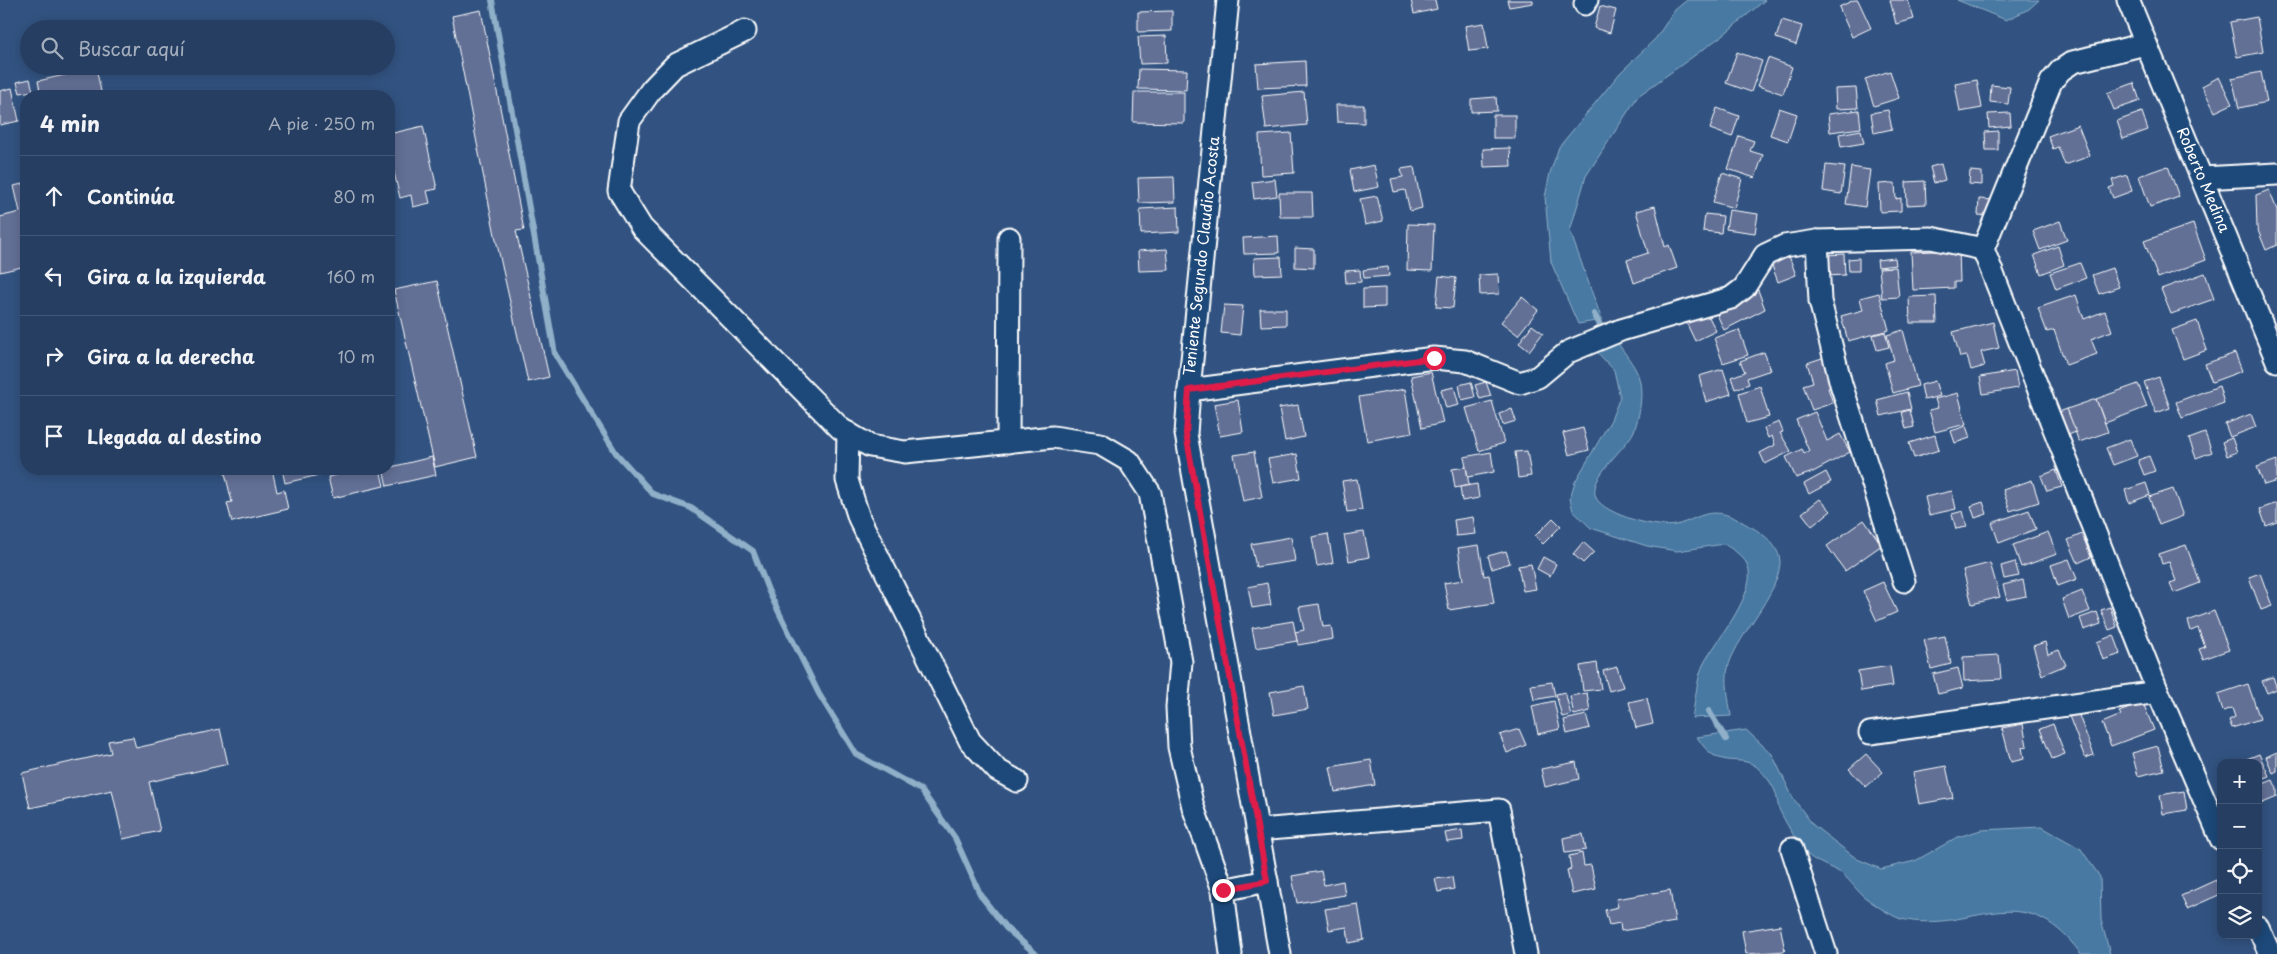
<!DOCTYPE html>
<html lang="es">
<meta charset="utf-8">
<style>
:root{--surface:#263e61;--page:#32496a;--text:#f1f3f6;--muted:#a4aebd;--line:#425776}
body{margin:0;font-family:"Playpen Sans",sans-serif;background:var(--page);color:var(--text)}
.controls{position:absolute;right:15px;bottom:15px;display:grid;overflow:hidden;border-radius:10px;box-shadow:0 2px 12px #0003}
.controls button{width:45px;height:45px;display:grid;place-items:center;padding:0;border:0;border-bottom:1px solid var(--line);background:var(--surface);color:var(--text);font:25px sans-serif}
.stop{position:absolute;width:15px;height:15px;margin:-11px;border:4px solid #e11d48;border-radius:50%;background:#fff}
.stop.end{background:#e11d48;border-color:#fff;box-shadow:0 1px 5px #0008}
.list{margin:0;padding:0;list-style:none}
h2{display:flex;justify-content:space-between;align-items:center;height:65px;margin:0;padding:0 20px;font-size:21px}
h2 small{font-size:16px;font-weight:400;color:var(--muted)}
.list li{display:grid;grid-template-columns:32px 1fr auto;gap:15px;align-items:center;box-sizing:border-box;height:80px;padding:0 20px;border-top:1px solid var(--line)}
.list b{display:block;font-size:19px;white-space:nowrap}
.list em{font-size:16px;font-style:normal;color:var(--muted)}
.icon{flex:none;width:28px;height:28px;fill:none;stroke:currentColor;stroke-width:2;stroke-linecap:round;stroke-linejoin:round}
.map{position:relative;flex:none;width:2277px;height:954px;overflow:hidden}
.search{position:absolute;background:var(--surface);box-shadow:0 2px 12px #0003;left:20px;top:20px;width:375px;height:55px;display:flex;align-items:center;gap:12px;box-sizing:border-box;padding:0 18px;border-radius:28px;color:var(--muted);font-size:19px}
.panel{position:absolute;background:var(--surface);box-shadow:0 2px 12px #0003;left:20px;top:90px;width:375px;height:385px;border-radius:20px}
.map>svg:first-child{display:block}
</style>
<div class="map">
<svg width="2277" height="954" viewBox="0 0 2277 954">
<rect width="100%" height="100%" fill="#325381"/>
<filter id="ink" filterUnits="userSpaceOnUse"><feTurbulence type="fractalNoise" baseFrequency=".02" numOctaves="2"/><feDisplacementMap in="SourceGraphic" scale="10" xChannelSelector="R" yChannelSelector="G"/><feConvolveMatrix kernelMatrix="1 2 1 2 8 2 1 2 1" color-interpolation-filters="sRGB"/></filter>
<g filter="url(#ink)">
<!-- water -->
<g fill="#4679a3" stroke="#90afc8">
<path d="M1687,0h78l-42,35 -85,61 -52,80 -16,55 32,89 -24,4 -27,-62 -6,-65 5,-24 9,-26 61,-74 36,-35 19,-28z"/>
<path d="M1957,0h82l-10,9 -23,11z"/>
<path d="M1618,343c6,10 16,21 20,32 6,16 2,40 -4,56 -7,17 -47,46 -38,67 9,17 62,31 80,27 13,-3 25,-12 39,-12 15,0 26,9 38,15 12,7 27,19 27,35 -2,32 -40,69 -51,101 -5,16 0,36 2,52l-39,2c3,-15 5,-42 12,-55 12,-22 56,-73 43,-99 -5,-9 -15,-15 -23,-20l-47,7 -30,-5 -56,-18 -18,-17 -3,-13 5,-16 36,-62 9,-23 -6,-27 -18,-19z"/>
<path d="M1746,730l26,24 21,44 20,27 44,34 24,10 34,-8 43,-24 23,-7 61,-3 39,22 19,28 1,43 9,34h-29c-60,-81 -108,-19 -180,-35 -10,-3 -32,-18 -39,-24 -7,-7 -13,-16 -21,-22 -9,-5 -27,-12 -33,-18 -10,-12 -20,-28 -27,-42 -4,-6 -3,-15 -6,-22 -3,-7 -9,-15 -15,-21 -19,-20 -40,5 -63,-33z"/>
</g>
<g fill="none" stroke-linecap="round" stroke-linejoin="round">
<!-- stream -->
<g stroke="#90afc8" stroke-width="6">
<path d="M492,0l63,354 61,99 37,41 38,14 62,43 15,39 51,104 37,60 65,36 34,48 26,58 25,32 30,26"/>
<path d="M1594,314l11,20"/>
<path d="M1709,711l17,28"/>
</g>
</g>
<!-- building -->
<g fill="#646f96" stroke="#fff">
<path d="M1411,0h24l2,9 -23,5z"/>
<path d="M1507,0h26v3l-24,4z"/>
<path d="M1854,0h4l13,28 -19,9 -13,-30z"/>
<path d="M1890,0h18l6,19 -18,5z"/>
<path d="M1600,6l16,4 -6,23 -16,-5z"/>
<path d="M481,10l43,220 -8,1 33,146 -21,5 -33,-147 -43,-219z"/>
<path d="M1172,11v20l-34,1v-20z"/>
<path d="M2257,17l6,35 -26,5 -7,-35z"/>
<path d="M1782,20l20,6 -6,19 -20,-7z"/>
<path d="M1484,23l4,26 -19,2 -4,-25z"/>
<path d="M1166,36l1,27 -27,1 -2,-27z"/>
<path d="M1737,52l25,9 -11,31 -25,-9z"/>
<path d="M1768,58l24,9 -9,27 -25,-8z"/>
<path d="M1305,61l1,25 -48,2 -2,-24z"/>
<path d="M96,68l6,28h-61l-3,-15z"/>
<path d="M1139,69l48,1 -1,20 -48,-1z"/>
<path d="M1890,71l9,27 -25,8 -9,-27z"/>
<path d="M2261,72l6,30 -28,6 -7,-30z"/>
<path d="M2219,77l13,27 -17,8 -13,-26z"/>
<path d="M30,79l3,12 -13,2 -3,-11z"/>
<path d="M1977,80l5,28 -22,4 -5,-28z"/>
<path d="M2134,83l6,18 -26,9 -7,-17z"/>
<path d="M1991,85l19,2 -2,17 -18,-2z"/>
<path d="M12,88l7,33 -19,4v-34z"/>
<path d="M1856,88l2,20 -22,1 -1,-20z"/>
<path d="M1134,92h50v31l-51,-1z"/>
<path d="M1304,92l3,33 -41,4 -4,-33z"/>
<path d="M1496,97l1,14 -26,1v-13z"/>
<path d="M1336,105h28v18l-27,-1z"/>
<path d="M1717,108l22,8 -7,21 -22,-8z"/>
<path d="M1779,108l18,6 -9,27 -18,-6z"/>
<path d="M1859,110l2,18 -31,4 -2,-18z"/>
<path d="M1888,110l4,19 -18,4 -3,-20z"/>
<path d="M2142,112l6,18 -25,9 -6,-18z"/>
<path d="M2010,113l1,13 -22,2 -1,-14z"/>
<rect x="1493" y="115" width="22" height="23"/>
<path d="M2078,125l12,31 -25,9 -7,-18 -5,2 -5,-13z"/>
<path d="M423,126l14,63 -10,2 3,12 -17,4 -2,-12 -11,3 -11,-47v-17z"/>
<path d="M1861,130l3,13 -23,4 -2,-13z"/>
<path d="M1998,131v19h-12l-1,-18z"/>
<path d="M1291,133l3,40 -33,2 -2,-40z"/>
<path d="M1739,136l15,5 -4,10 13,4 -8,23 -27,-9z"/>
<path d="M1510,148l1,18 -27,1 -1,-18z"/>
<path d="M1941,164l4,16 -11,3 -4,-16z"/>
<path d="M1374,165l5,22 -25,5 -4,-22z"/>
<path d="M1826,165l19,2 -4,27 -18,-3z"/>
<path d="M2168,166l11,31 -29,10 -11,-31z"/>
<path d="M1414,167l8,41 -12,3 -5,-21 -11,2 -3,-13 12,-2 -2,-8z"/>
<path d="M1851,167l19,3 -5,37 -19,-3z"/>
<path d="M1970,171l12,1v13l-13,-1z"/>
<path d="M1722,173l20,6 -8,29 -21,-6z"/>
<path d="M2127,175l5,16 -19,7 -4,-10 5,-2 -2,-6z"/>
<path d="M1174,177l1,25 -36,1 -1,-25z"/>
<path d="M1275,179l2,17 -23,3 -2,-17z"/>
<path d="M1925,181l1,23 -19,1 -1,-23z"/>
<path d="M26,183v83l-26,6v-55l20,-5 -6,-26z"/>
<path d="M1895,183l1,16 5,-1v13l-21,1 -1,-28z"/>
<path d="M2269,190l8,20v35l-11,5 -9,-22 -1,-33z"/>
<path d="M1279,193h33l1,24h-33z"/>
<path d="M1377,196l6,25 -18,4 -5,-26z"/>
<path d="M1979,199l14,1 -1,16 -14,-1z"/>
<path d="M1655,206l10,41 4,-2 8,23 -43,15 -7,-23 21,-7 -12,-42z"/>
<path d="M1178,207l1,25 -38,2 -1,-25z"/>
<path d="M1729,210l29,4 -3,19 -29,-4z"/>
<path d="M1705,214l18,2 -2,17 -18,-2z"/>
<path d="M2060,221l7,19 -27,10 -7,-19z"/>
<path d="M1408,224l26,1 -2,46 -25,-1z"/>
<path d="M2193,224l13,36 -48,18 -14,-37z"/>
<path d="M1278,236l1,17 -35,1 -1,-16z"/>
<path d="M2058,246l6,19 -23,9 -7,-19z"/>
<path d="M1295,248l19,1v19l-19,-1z"/>
<path d="M1167,249l2,21 -30,1 -1,-20z"/>
<path d="M1959,250l1,32h-6v6l-41,2 -2,-38z"/>
<path d="M1844,254l1,21 -19,1 -1,-21z"/>
<path d="M1789,256l7,19 -18,7 -7,-19z"/>
<path d="M1281,257l1,17 -27,1 -1,-17z"/>
<path d="M1859,258v13h-10l-1,-12z"/>
<path d="M1895,258l1,7 -18,2 -1,-7z"/>
<path d="M2080,263l6,15 -30,11 -6,-16z"/>
<path d="M1388,267l1,9 -25,2 -1,-8z"/>
<path d="M1896,267l3,30 -17,1 -3,-30z"/>
<path d="M2112,268l7,19 -20,7 -7,-19z"/>
<path d="M1360,270l1,12 -15,1 -1,-12z"/>
<path d="M2205,273l9,26 -43,15 -10,-25z"/>
<path d="M1498,274l1,20 -19,1 -1,-20z"/>
<path d="M1439,276l17,2 -3,30 -17,-1z"/>
<path d="M437,281l40,176 -42,10 -41,-177z"/>
<path d="M1385,288v19l-22,1v-19z"/>
<path d="M1758,290l7,19 -41,21 -8,-18 26,-15z"/>
<path d="M1879,293l10,37 -41,11 -7,-25 22,-6 -3,-12z"/>
<path d="M2076,295l8,24 21,-8 7,20 -21,8 6,15 -31,11 -12,-35 -7,2 -9,-24z"/>
<path d="M1936,296l1,27h-27l-1,-26z"/>
<path d="M1522,297l16,13 -20,25 -17,-13z"/>
<path d="M1224,305l19,1 -3,29 -19,-2z"/>
<path d="M1260,309h26v16l-25,1z"/>
<path d="M1707,313l9,18 -21,10 -9,-19z"/>
<path d="M2197,321l10,29 -24,9 -11,-29z"/>
<path d="M1993,322l6,26 -18,4 4,14 -14,4 -4,-14 -7,1 -7,-25z"/>
<path d="M1532,325l11,8 -14,18 -10,-8z"/>
<path d="M1739,330l9,25 -25,8 -9,-25z"/>
<path d="M1903,330l15,56 -25,7 -8,-30 9,-3 -7,-25z"/>
<path d="M1885,332l4,15 -12,3 -4,-15z"/>
<path d="M1764,352l7,18 -24,8 2,6 -14,5 -4,-12 14,-5 -5,-11z"/>
<path d="M2235,353l7,18 -30,11 -7,-18z"/>
<path d="M1825,357l10,29 -7,2 5,15 -21,7 -9,-25 10,-3 -6,-19z"/>
<path d="M1723,369l8,25 -25,8 -7,-26z"/>
<path d="M2015,371l3,17 -35,6 -3,-17z"/>
<path d="M1431,372l12,51 -21,5 -11,-52z"/>
<path d="M2159,377l11,31 -14,5 -12,-31z"/>
<path d="M1935,381l5,15 -16,4 -3,-15z"/>
<path d="M1471,382l4,15 -13,3 -3,-15z"/>
<path d="M1486,382l5,14 -11,3 -5,-14z"/>
<path d="M2138,384l9,23 -42,16 -9,-24z"/>
<path d="M1760,386l9,31 -22,6 -8,-30z"/>
<path d="M2219,386l5,17 -42,15 -6,-16z"/>
<path d="M1454,387l5,18 -13,3 -5,-18z"/>
<path d="M1405,389l7,44 -45,8 -8,-44z"/>
<path d="M1907,392l4,17 -30,7 -4,-16z"/>
<path d="M1958,393l8,31 -31,8 -6,-22 9,-2 -3,-9z"/>
<path d="M2096,399l12,33 -29,10 -12,-33z"/>
<path d="M1238,400l5,32 -23,4 -6,-32z"/>
<path d="M1492,401l12,42 -25,8 -13,-43z"/>
<path d="M1298,405l6,32 -19,4 -6,-33z"/>
<path d="M1512,409l4,12 -13,4 -4,-11z"/>
<path d="M2067,409l9,23 -8,3 -9,-23z"/>
<path d="M1910,410l4,17 -8,2 -4,-17z"/>
<path d="M1815,412l12,29 13,-7 10,18 -37,20 -17,6 -10,-21 16,-8 2,4 5,-2 -13,-31z"/>
<path d="M2251,414l5,13 -26,10 -5,-13z"/>
<path d="M1779,422l4,10 -3,1 11,18 -26,13 -5,-11 15,-8 -3,-9 -4,2 -4,-10z"/>
<path d="M1966,426l4,12 -15,5 -4,-12z"/>
<path d="M1583,428l6,22 -20,5 -6,-22z"/>
<path d="M2205,433l7,19 -16,6 -7,-19z"/>
<path d="M1935,435l4,15 -25,8 -5,-15z"/>
<path d="M389,436l5,24 -5,2z"/>
<path d="M2232,438l5,14 -10,4 -5,-14z"/>
<path d="M2130,439l7,17 -24,9 -7,-17z"/>
<path d="M1527,451l4,25 -13,2 -3,-26z"/>
<path d="M1254,452l8,45 -19,4 -9,-46z"/>
<path d="M1491,452l3,20 -26,5 -4,-20z"/>
<path d="M1297,454l4,24 -28,5 -5,-24z"/>
<path d="M2149,456l6,15 -11,4 -6,-15z"/>
<path d="M432,457l4,18 -49,11 -4,-17z"/>
<path d="M2277,460v21l-13,4 -7,-18z"/>
<path d="M1466,467l3,18 -14,3 -3,-19z"/>
<path d="M224,469h48l5,23 7,-2 4,19 -56,13 -5,-19 5,-1z"/>
<path d="M282,469h53l1,2 -51,12z"/>
<path d="M339,469h41l4,17 -51,12 -5,-21 13,-3z"/>
<path d="M2056,470l6,17 -15,4 -6,-15z"/>
<path d="M1826,472l5,10 -22,12 -5,-10z"/>
<path d="M1357,479l5,31 -15,2 -5,-31z"/>
<path d="M2032,480l7,22 -29,9 -7,-21z"/>
<path d="M2146,483l4,12 -21,8 -4,-13z"/>
<path d="M1477,484l2,14 -17,3 -2,-14z"/>
<path d="M2173,489l10,27 -24,9 -10,-28z"/>
<path d="M1952,491l4,18 -27,6 -4,-18z"/>
<path d="M1820,499l11,12 -19,15 -10,-13z"/>
<path d="M1983,502l4,12 -12,4 -4,-12z"/>
<path d="M2277,503v19l-11,4 -6,-17z"/>
<path d="M2029,510l7,19 -37,14 -7,-20z"/>
<path d="M1963,511l4,16 -11,2 -4,-15z"/>
<path d="M1473,517l3,17 -20,2 -2,-16z"/>
<path d="M1553,518l8,8 -18,18 -8,-8z"/>
<path d="M1864,520l18,25 -37,26 -18,-25z"/>
<path d="M1364,532l5,25 -20,4 -5,-26z"/>
<path d="M2048,532l9,22 -36,13 -8,-22z"/>
<path d="M1328,534l5,29 -16,3 -5,-29z"/>
<path d="M2082,534l9,23 -13,6 -10,-23z"/>
<path d="M1291,537l4,24 -39,6 -5,-23z"/>
<path d="M1583,542l11,10 -11,11 -10,-9z"/>
<path d="M1479,545l5,31 5,-1 5,28 -45,7 -5,-27 19,-3 -5,-32z"/>
<path d="M2186,545l14,38 -26,10 -4,-10 6,-2 -7,-19 -7,2 -3,-10z"/>
<path d="M1506,551l4,12 -18,6 -4,-13z"/>
<path d="M1543,557l13,7 -6,12 -13,-7z"/>
<path d="M2069,559l8,20 -19,7 -7,-21z"/>
<path d="M2015,562l4,14 -15,3 -3,-13z"/>
<path d="M1990,563l10,34 -28,7 -9,-34z"/>
<path d="M1531,564l5,25 -13,2 -5,-25z"/>
<path d="M2260,573l12,33 -11,4 -12,-33z"/>
<path d="M2023,580l3,16 -19,4 -4,-15z"/>
<path d="M1883,582l14,30 -20,9 -14,-30z"/>
<path d="M1267,583l4,22 -19,3 -4,-21z"/>
<path d="M2082,591l8,20 -21,8 -7,-20z"/>
<path d="M1319,604l4,23 8,-1 2,13 -35,6 -3,-13 9,-2 -5,-23z"/>
<path d="M2110,607l7,20 -8,3 -8,-20z"/>
<path d="M2214,611l15,39 -26,9 -4,-10 6,-2 -7,-19 -7,3 -3,-10z"/>
<path d="M2097,612l4,12 -17,6 -4,-12z"/>
<path d="M1293,621l4,20 -41,7 -4,-20z"/>
<path d="M2114,635l7,19 -18,6 -6,-18z"/>
<path d="M1945,636l6,28 -20,5 -7,-29z"/>
<path d="M2045,642l3,12 11,-4 7,15 -24,10 -9,-29z"/>
<path d="M1999,655l2,24 -37,2 -1,-24z"/>
<path d="M1597,663l4,26 -18,2 -3,-25z"/>
<path d="M1890,666l3,20 -32,5 -3,-20z"/>
<path d="M1617,667l6,20 -14,4 -6,-20z"/>
<path d="M1958,668l5,20 -25,6 -5,-20z"/>
<path d="M2273,677l4,12 -10,4 -5,-12z"/>
<path d="M1552,682l3,14 -21,4 -3,-15z"/>
<path d="M2248,684l12,35 -28,9 -3,-8 6,-3 -3,-9 -9,3 -5,-17z"/>
<path d="M1304,686l4,23 -34,6 -4,-23z"/>
<path d="M1565,692l6,23 -9,2 -6,-23z"/>
<path d="M1587,693l3,18 -16,4 -4,-19z"/>
<path d="M1647,698l6,26 -17,4 -7,-26z"/>
<path d="M1554,701l6,28 -22,5 -6,-28z"/>
<path d="M2143,703l11,27 -43,16 -9,-23 19,-8 -2,-3z"/>
<path d="M2078,713l16,42 -9,3 -16,-42z"/>
<path d="M1586,715l4,13 -23,6 -3,-14z"/>
<path d="M2023,724l4,22 -5,1 2,12 -13,3 -9,-34z"/>
<path d="M2053,724l12,30 -13,5 -12,-30z"/>
<path d="M220,729l8,35 -79,18 11,49 -37,8 -11,-49 -82,18 -8,-35 89,-20 -3,-12 25,-4 3,11z"/>
<path d="M1519,729l7,16 -19,8 -7,-18z"/>
<path d="M2158,746l6,24 -26,6 -6,-23z"/>
<path d="M2277,752v19l-4,2 -7,-16z"/>
<path d="M1866,754l17,18 -17,15 -17,-18z"/>
<path d="M2259,754l10,22 -11,4v-17h-21z"/>
<path d="M1371,760l4,25 -40,7 -5,-25z"/>
<path d="M1576,762l3,17 -34,8 -4,-18z"/>
<path d="M1946,766l7,32 -34,6 -6,-32z"/>
<path d="M2273,780l4,9v8l-19,8v-19z"/>
<path d="M2184,791l3,19 -24,4 -3,-19z"/>
<path d="M1462,830l1,10 -16,2 -2,-9z"/>
<path d="M1583,834l3,16 -21,3 -2,-15z"/>
<path d="M1582,853l2,13 7,-1 5,24 -24,5 -5,-24 4,-1 -2,-13z"/>
<path d="M1321,871l3,14 19,-4 2,14 -48,8 -5,-27z"/>
<path d="M1452,877l2,12 -16,3 -3,-13z"/>
<path d="M2216,880l5,14 -34,15 -6,-13z"/>
<path d="M1670,890l5,32 -54,9 -1,-8 -11,2 -4,-15 13,-3 -2,-8z"/>
<path d="M1358,904l6,36 -15,3 -2,-16 -18,3 -4,-21z"/>
<path d="M1780,925l5,26 -39,3 -4,-23z"/>
</g>
<g fill="none" stroke-linecap="round" stroke-linejoin="round">
<!-- minor casing -->
<g stroke="#fff" stroke-width="25">
<g id="minor">
<path d="M1228,0l-39,390 -3,44 94,520"/>
<path d="M2128,0l149,361"/>
<path d="M1585,4l2,-4"/>
<path d="M745,31l-70,34 -23,24 -23,32 -10,70 23,37 199,201 29,17 35,6 148,-15 47,7 29,17 21,32 31,169 -4,45 2,40 14,60 30,83 8,64"/>
<path d="M2145,44l-72,18 -12,8 -10,12 -68,167 175,443 63,147"/>
<path d="M2202,178l75,-4"/>
<path d="M1817,241l3,60 21,83 63,197"/>
<path d="M1189,390l245,-32 31,3 55,22 18,-6 30,-25 53,-22 110,-32 13,-10 21,-33 19,-9 33,-5 114,-3 52,11"/>
<path d="M848,433l-1,47 12,38 111,223 27,29 20,11"/>
<path d="M1008,442l1,-204"/>
<path d="M1870,733l288,-41"/>
<path d="M1257,830l242,-20 27,144"/>
<path d="M1792,849l34,105"/>
<path d="M1223,890l44,-9"/>
<path d="M2258,927l12,27"/>
</g>
</g>
<!-- minor -->
<use href="#minor" stroke="#1f4a7a" stroke-width="21"/>
</g>
</g>
<g fill="none" stroke-linecap="round" stroke-linejoin="round" filter="url(#ink)">
<!-- route -->
<path stroke="#e11d48" stroke-width="6" d="M1223,890l44,-9 -81,-447 3,-44 245,-32"/>
</g>
<g text-anchor="middle" stroke-width="4" stroke-linejoin="round" paint-order="stroke">
<!-- street labels -->
<g font-size="15" fill="#fff" stroke="#1f4a7a">
<text transform="translate(2203 180) rotate(67)" y="5">Roberto Medina</text>
<text transform="translate(1202 256) rotate(-84)" y="5">Teniente Segundo Claudio Acosta</text>
</g>
</g>
</svg>
<div class="controls">
<button>+</button>
<button>−</button>
<button><svg class="icon" aria-label="locate" viewBox="0 0 24 24"><circle cx="12" cy="12" r="6"/><path d="M12 2v4M12 18v4M2 12h4M18 12h4"/></svg></button>
<button><svg class="icon" aria-label="layers" viewBox="0 0 24 24"><path d="M12 4l9 5-9 5-9-5zM3 14l9 5 9-5"/></svg></button>
</div>
<div class="stop" style="left:1434px;top:358px"></div>
<div class="stop end" style="left:1223px;top:890px"></div>
<div class="search"><svg class="icon" aria-label="search" viewBox="0 0 24 24"><circle cx="10" cy="10" r="6"/><path d="M15 15l6 6"/></svg>Buscar aquí</div>
<section class="panel">
<h2>4 min<small>A pie · 250 m</small></h2>
<ul class="list">
<li><svg class="icon" aria-label="ahead" viewBox="0 0 24 24"><path d="M12 20V5M6 11l6-6 6 6"/></svg><div><b>Continúa</b></div><em>80 m</em></li>
<li><svg class="icon" aria-label="left" viewBox="0 0 24 24"><path d="M17 20v-9H6M10 6l-5 5 5 5"/></svg><div><b>Gira a la izquierda</b></div><em>160 m</em></li>
<li><svg class="icon" aria-label="right" viewBox="0 0 24 24"><path d="M7 20v-9h11M14 6l5 5-5 5"/></svg><div><b>Gira a la derecha</b></div><em>10 m</em></li>
<li><svg class="icon" aria-label="arrive" viewBox="0 0 24 24"><path d="M6 21V4h12l-3 4 3 4H6"/></svg><div><b>Llegada al destino</b></div></li>
</ul>
</section>
</div>
